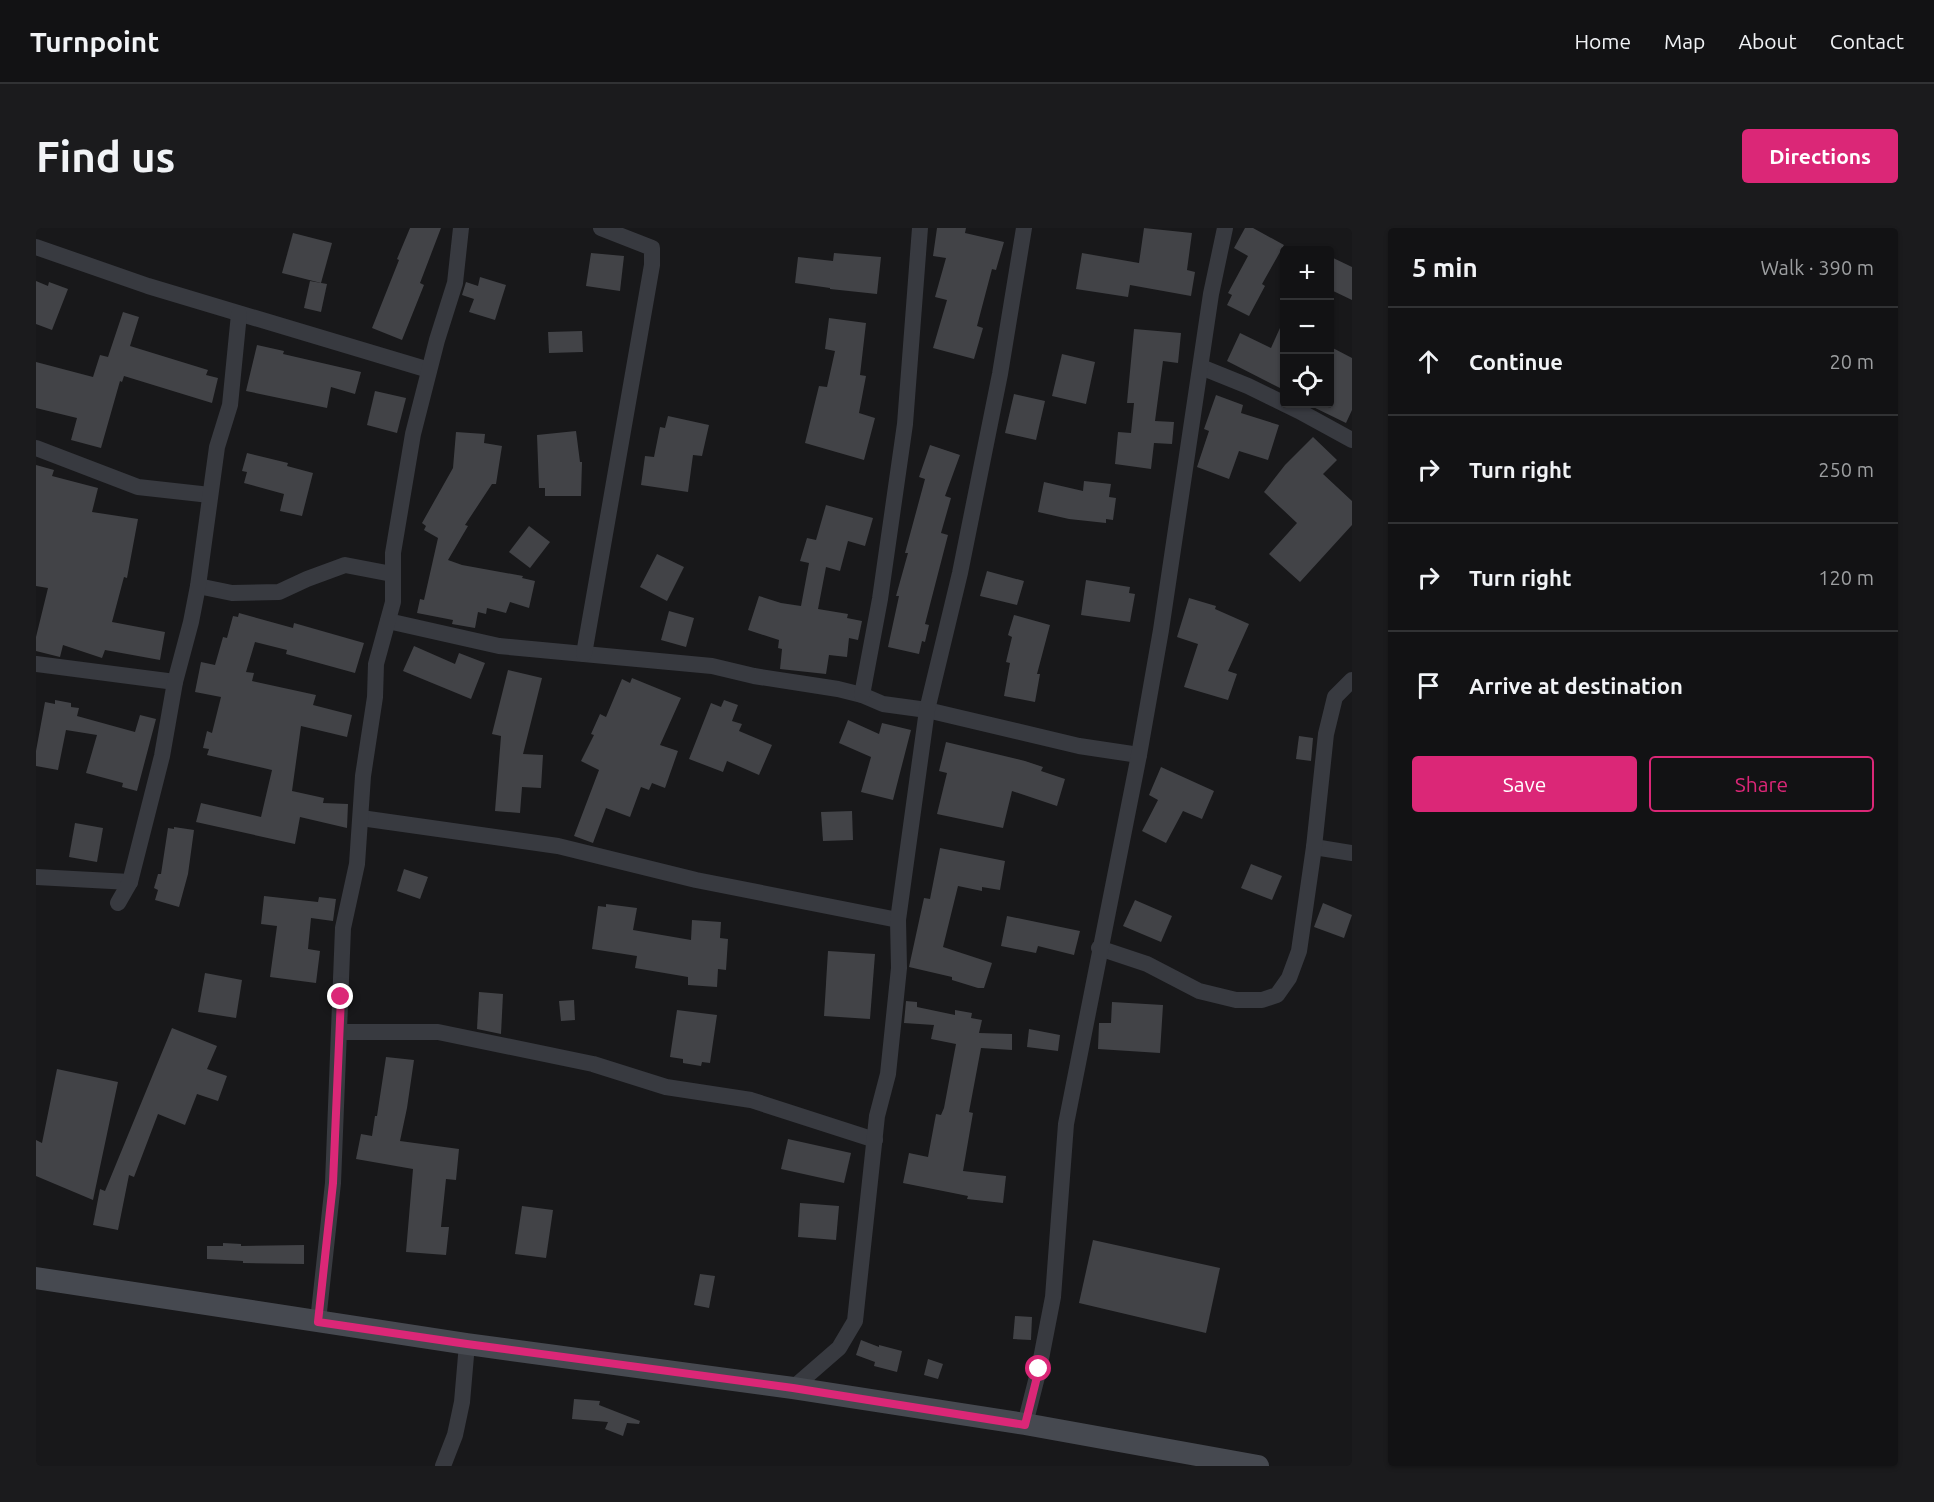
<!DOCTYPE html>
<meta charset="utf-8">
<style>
:root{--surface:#121214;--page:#1b1b1d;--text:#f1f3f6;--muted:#9c9ea0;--line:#313234;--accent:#db2777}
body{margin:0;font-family:Ubuntu,sans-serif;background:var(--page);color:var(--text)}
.controls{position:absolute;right:18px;top:18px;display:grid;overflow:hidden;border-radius:6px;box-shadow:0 2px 4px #0004}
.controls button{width:54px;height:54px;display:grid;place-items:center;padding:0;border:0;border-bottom:2px solid var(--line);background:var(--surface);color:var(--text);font:30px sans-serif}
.stop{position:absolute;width:18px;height:18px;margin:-14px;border:4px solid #db2777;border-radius:50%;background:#fff}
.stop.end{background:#db2777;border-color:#fff;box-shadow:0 2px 6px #0008}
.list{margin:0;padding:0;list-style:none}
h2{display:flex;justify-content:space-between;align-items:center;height:78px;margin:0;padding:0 24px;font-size:26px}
h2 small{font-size:20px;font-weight:400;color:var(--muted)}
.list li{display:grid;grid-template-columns:39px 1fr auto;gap:18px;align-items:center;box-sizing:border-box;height:108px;padding:0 24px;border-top:2px solid var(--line)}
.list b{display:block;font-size:22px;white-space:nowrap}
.list em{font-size:20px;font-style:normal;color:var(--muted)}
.actions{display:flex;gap:12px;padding:18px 24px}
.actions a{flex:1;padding:14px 0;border:2px solid var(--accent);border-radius:6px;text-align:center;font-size:21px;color:var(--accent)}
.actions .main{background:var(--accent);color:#fff}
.icon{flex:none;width:33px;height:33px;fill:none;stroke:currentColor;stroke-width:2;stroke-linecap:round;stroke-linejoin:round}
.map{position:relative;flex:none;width:1316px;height:1238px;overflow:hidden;border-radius:6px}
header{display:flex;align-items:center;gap:36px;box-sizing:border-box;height:84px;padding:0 30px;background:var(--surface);border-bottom:2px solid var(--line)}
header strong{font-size:28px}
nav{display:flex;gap:33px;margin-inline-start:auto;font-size:21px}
.intro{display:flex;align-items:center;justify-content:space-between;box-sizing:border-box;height:144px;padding:0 36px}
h1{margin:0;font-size:42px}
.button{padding:15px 27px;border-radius:6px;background:var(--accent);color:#fff;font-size:21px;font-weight:700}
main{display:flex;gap:36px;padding:0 36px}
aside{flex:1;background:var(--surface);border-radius:6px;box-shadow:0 2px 4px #0004}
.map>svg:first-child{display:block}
</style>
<header>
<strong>Turnpoint</strong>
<nav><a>Home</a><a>Map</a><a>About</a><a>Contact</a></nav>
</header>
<div class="intro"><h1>Find us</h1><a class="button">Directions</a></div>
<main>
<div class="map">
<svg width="1316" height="1238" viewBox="0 0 1316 1238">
<rect width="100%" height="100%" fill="#18181a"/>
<!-- building -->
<g fill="#424347">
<path d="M374,0h31l-21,55 4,2 -22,55 -30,-12 27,-68 -2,-1z"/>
<path d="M901,0h29l-1,5 39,9 -8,28 -4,-1 -15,57 6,2 -9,31 -41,-11 14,-48 -12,-3 11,-39 -13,-2z"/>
<path d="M1108,0l48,5 -5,37 8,2 -4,24 -61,-11 -2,12 -52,-8 6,-36 57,10z"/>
<path d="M1209,0h8l31,17 -22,39 3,2 -16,30 -22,-11 5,-10 -4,-2 20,-37 -14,-8z"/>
<path d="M257,5l39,10 -11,40 -39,-10z"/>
<path d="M555,25l33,3 -4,35 -34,-5z"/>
<path d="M798,25l47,4 -4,37 -47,-5v-1l-35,-5 3,-26 35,4z"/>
<path d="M1293,28l23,11v33l-23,-11z"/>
<path d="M444,49l26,8 -11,35 -26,-8 5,-13 -12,-4 4,-13 12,4z"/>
<path d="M0,53l12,5 1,-4 19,7 -16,41 -16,-6z"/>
<path d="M274,53l17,3 -6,28 -17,-4z"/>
<path d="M87,84l16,5 -9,29 78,24 -2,5 12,3 -6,25 -88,-27 -2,6 -2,-1 -19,67 -30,-8 6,-22 -41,-10v-46l57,15 7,-22 8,2z"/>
<path d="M793,90l37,5 -6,52 6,1 -7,37 16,5 -11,42 -59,-17 14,-57 8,1 8,-36 -10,-2z"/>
<path d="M1248,91v71l-57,-29 13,-28 31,15z"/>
<path d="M1098,101l47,4 -3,30 -15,-2 -8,60 19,1 -2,22 -18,-1 -3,26 -36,-5 3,-32 13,1 3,-30h-7z"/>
<path d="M546,103l1,21 -34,1 -1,-21z"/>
<path d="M221,117l27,6 -1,3 78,18 -6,22 -24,-7 -4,21 -81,-17z"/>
<path d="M1293,118l23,12v52l-6,13 -39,-19h22z"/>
<path d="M1026,126l33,8 -9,42 -34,-8z"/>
<path d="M339,163l31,7 -9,35 -30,-8z"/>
<path d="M978,166l31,7 -9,39 -31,-7z"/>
<path d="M1180,167l27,10 -2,8 38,12 -11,35 -29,-9 -10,28 -32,-12 12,-36 -5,-2z"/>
<path d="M632,188l41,9 -7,31 -9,-1 -5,37 -47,-7 4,-29 9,1 6,-30 5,1z"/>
<path d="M540,203l4,31h2l-1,34h-36v-8h-6l-2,-53z"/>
<path d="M420,204l29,2 -1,9 18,3 -6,38h-4l-27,41 3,1 -20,34 14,5 61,11 -1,2 13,3 -6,27 -19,-6 -4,11 -19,-5 -1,6 -8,-2 -3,16 -23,-4 1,-4 -36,-7 3,-14 4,1 14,-62 -14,-8 2,-4 -4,-3 31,-55z"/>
<path d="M1277,209l24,23 -14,14 29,27v24l-52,57 -31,-28 28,-31 -33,-31 21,-27z"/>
<path d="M894,217l30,10 -15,41 6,2 -10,35 7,2 -23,89 4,1 -4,17 -3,-1 -3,13 -31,-7 11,-51h-3l12,-43h-3l20,-74 -6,-2z"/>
<path d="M211,225l41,10 -1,3 26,7 -11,43 -22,-5 4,-17 -40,-11 3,-11 -5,-1z"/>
<path d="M0,237l18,5 -2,6 46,12 -6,24 46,7 -11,59 -3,-1 -12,45 53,10 -5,28 -55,-10 -3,8 -39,-13 -3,12 -24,-6v-14l12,-49 -12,-2z"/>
<path d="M1048,253l27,3 -2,13 7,1 -3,22 -7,-1v4l-37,-4 -31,-7 6,-30 39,9z"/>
<path d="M790,277l47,13 -8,28 -17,-5 -8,30 -14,-4 -8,42 30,5 -1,4 15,3 -4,19 -9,-2 -2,19 -18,-2 -3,19 -46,-5 2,-20 -4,-1 1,-8 -31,-10 11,-34 22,7 20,3 8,-43 -9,-2 7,-23 9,2z"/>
<path d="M493,298l21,16 -20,26 -21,-16z"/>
<path d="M621,326l27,13 -17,34 -27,-14z"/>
<path d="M951,343l37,10 -7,24 -37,-9z"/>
<path d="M1050,352l44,7 -1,6 6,1 -5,28 -49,-7z"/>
<path d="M1153,370l27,8 -1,3 34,15 -21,47 9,3 -9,26 -44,-13 14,-43 -21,-7z"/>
<path d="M633,383l25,7 -8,29 -25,-7z"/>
<path d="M203,385l54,15 1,-5 70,20 -9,30 -69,-19 1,-4 -32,-8 -9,30 8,1 -2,8 64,14 -3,10 39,10 -5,22 -46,-11 -9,65 32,7 -1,5 25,1 -1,24 -47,-11 -5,27 -99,-22 5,-19 60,14 11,-47 -65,-15 2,-6 -6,-1 4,-17 5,2 9,-36 -26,-5 6,-30 14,3 8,-28 4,1 6,-22 5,1z"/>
<path d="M978,387l36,10 -13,49h3l-5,28 -31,-6 6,-33 -4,-1 6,-25 -4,-2z"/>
<path d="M378,418l41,18 4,-11 26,10 -14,36 -68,-28z"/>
<path d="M472,442l34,8 -19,76 20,1 -2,33 -19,-1 -2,26 -25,-2 6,-75 -9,-2z"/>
<path d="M596,450l49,20 -21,47 18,6 -13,37 -13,-5 -3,7 -8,-3 -11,30 -24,-9 -13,35 -19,-7 25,-66 -18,-9 13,-26 -3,-1 9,-20 6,3 16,-38 8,4z"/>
<path d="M19,472l16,3v4l8,1 -2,8 58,16 5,-17 16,4 -19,72 -15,-4 1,-4 -37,-10 11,-38 -31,-5 -8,40 -22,-4v-15l9,-49 10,2z"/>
<path d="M688,472l14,5 -6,16 10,3 -3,7 33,14 -13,30 -32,-14 -4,11 -34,-13 22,-56 10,4z"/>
<path d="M812,492l31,14 3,-11 29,7 -18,70 -32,-8 10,-35 -32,-14z"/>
<path d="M1263,508l14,2 -2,23 -15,-2z"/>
<path d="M910,514l79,19 18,6 -2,4 24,8 -8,27 -45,-15 -9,37 -66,-14 10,-41 -8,-2z"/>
<path d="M1125,539l53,24 -12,28 -19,-8 -17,32 -24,-12 16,-31 -9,-5z"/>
<path d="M816,583l1,29 -30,1 -2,-29z"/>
<path d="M39,595l28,5 -6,34 -28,-5z"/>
<path d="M138,599l20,3 -6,44 -9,33 -24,-7 3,-10 -4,-2 4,-14h3l7,-46 6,1z"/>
<path d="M904,620l65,13 -5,29 -18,-3v4l-24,-5 -15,61 49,16 -8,25h-6l-26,-8v-3l-43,-10 15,-69 6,1z"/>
<path d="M1215,636l31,12 -10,24 -31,-12z"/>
<path d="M368,641l24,8 -8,22 -23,-8z"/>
<path d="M228,668l54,6 1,-5 17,2 -3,22 -22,-3 -3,31 12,2 -4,32 -46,-6 7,-51 -16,-2z"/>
<path d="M1099,672l37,16 -11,26 -38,-16z"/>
<path d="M1287,675l29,12 -8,23 -30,-11z"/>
<path d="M570,676l31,4 -4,22 58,10 1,-20 29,2 -1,16 8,1 -2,31 -8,-1 -1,18 -29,-2v-8l-53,-9 2,-12 -45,-7 6,-43 8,1z"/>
<path d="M971,688l73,15 -6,24 -36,-9 -2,7 -35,-7z"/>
<path d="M792,723l47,3 -5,65 -46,-3z"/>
<path d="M169,745l37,7 -6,38 -38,-6z"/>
<path d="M443,764l24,2 -2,40 -24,-5z"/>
<path d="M538,772l1,20 -14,1 -2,-20z"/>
<path d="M870,773l11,1v5l38,8v-5l17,3 -1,5 11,2 -3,13 33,1v16l-31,-2 -12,64 4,1 -10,58 43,5 -3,27 -36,-4 1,-3 -65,-13 6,-30 19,4 8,-43 5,1 3,-7 12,-64 -25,-5 3,-14 -30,-2z"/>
<path d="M1076,774l51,3 -3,48 -62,-4 1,-26h12z"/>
<path d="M641,782l40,5 -7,48 -8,-1 -1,4 -18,-3v-4l-13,-2z"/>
<path d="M136,800l45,18 -10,23 20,7 -9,25 -21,-7 -12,31 -27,-11 -24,63 -5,-2 -11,55 -25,-5 7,-36 5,2z"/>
<path d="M993,801l31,6 -2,16 -31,-4z"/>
<path d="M350,829l28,3 -7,48 -7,33 59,8 -3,31 -10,-1 -5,48h8l-3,28 -40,-3 7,-83 -57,-10 5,-25 11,2 3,-20h2z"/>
<path d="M21,841l61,13 -25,118 -57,-24v-36l6,3z"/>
<path d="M752,911l63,14 -7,30 -63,-14z"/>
<path d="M764,975l39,3 -3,34 -38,-3z"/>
<path d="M486,978l31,4 -7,48 -31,-4z"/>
<path d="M1057,1012l127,28 -14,65 -127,-30z"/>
<path d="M187,1015l18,1v2l63,-1v19l-61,-1v-2l-36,-2v-13h16z"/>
<path d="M664,1046l15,2 -6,32 -15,-3z"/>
<path d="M979,1088l17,1 -1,23 -18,-1z"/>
<path d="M825,1112l18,7v-2l23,6 -5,21 -23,-6 1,-4 -19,-7z"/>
<path d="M892,1131l15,5 -5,15 -14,-4z"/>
<path d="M538,1171l26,2 -1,4 41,16 -1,3 -12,-1 -4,13 -18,-7 3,-7 -36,-3z"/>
</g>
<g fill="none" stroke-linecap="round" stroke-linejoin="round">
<!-- minor -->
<g stroke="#383a40" stroke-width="16">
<path d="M0,19l112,39 281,84"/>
<path d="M1165,139l47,19 51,25 53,29"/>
<path d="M0,220l102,39 72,8"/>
<path d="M162,358l34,7 47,-1 28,-13 38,-14 47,9"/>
<path d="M352,393l111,25 213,20 42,10 84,13 24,6 21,9 44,6 152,36 60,9"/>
<path d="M548,426l68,-389v-17l-51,-20"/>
<path d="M0,436l139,18"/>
<path d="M826,467l18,-96 25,-175 15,-196"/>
<path d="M325,590l197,28 138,34 202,40"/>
<path d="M1278,619l38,6"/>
<path d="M0,649l94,5"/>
<path d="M82,675l12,-21 32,-126 13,-74 16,-60 7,-36 19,-139 13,-42 9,-91"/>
<path d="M1063,720l48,16 52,27 37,9h26l15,-5 12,-17 10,-27 15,-104 12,-113 9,-37 17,-17"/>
<path d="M304,804h98l155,32 73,23 85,13 124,40"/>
<path d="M282,1093l15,-138 10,-255 14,-64 6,-88 12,-79 1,-33 17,-62v-49l20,-119 24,-94 18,-57 6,-55"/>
<path d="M757,1160l46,-40 16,-27 22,-205 11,-42 11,-106 -1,-48 29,-210 33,-137 40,-199 24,-146"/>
<path d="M989,1196l14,-55 14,-72 13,-173 73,-369 22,-125 50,-336 14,-66"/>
<path d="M407,1238l12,-31 7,-33 5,-58"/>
</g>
<!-- secondary -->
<path stroke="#464950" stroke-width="22" d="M0,1050l431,66 326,44 232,36 233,42"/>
</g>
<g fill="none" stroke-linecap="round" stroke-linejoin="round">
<!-- route -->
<path stroke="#db2777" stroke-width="8" d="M305,769l-8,186 -15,139 149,22 326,44 232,37 14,-56"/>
</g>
</svg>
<div class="controls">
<button>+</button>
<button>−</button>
<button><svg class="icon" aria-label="locate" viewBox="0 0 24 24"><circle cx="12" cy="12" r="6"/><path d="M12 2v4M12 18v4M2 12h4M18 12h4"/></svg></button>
</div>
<div class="stop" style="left:1003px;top:1141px"></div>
<div class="stop end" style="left:305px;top:769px"></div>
</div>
<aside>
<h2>5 min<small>Walk · 390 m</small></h2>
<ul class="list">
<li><svg class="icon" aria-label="ahead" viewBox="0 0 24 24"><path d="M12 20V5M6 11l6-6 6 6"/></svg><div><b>Continue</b></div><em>20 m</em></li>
<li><svg class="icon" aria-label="right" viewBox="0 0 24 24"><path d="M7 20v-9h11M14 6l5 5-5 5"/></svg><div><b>Turn right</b></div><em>250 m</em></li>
<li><svg class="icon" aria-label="right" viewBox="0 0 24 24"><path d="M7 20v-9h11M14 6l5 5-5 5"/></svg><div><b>Turn right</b></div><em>120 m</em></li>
<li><svg class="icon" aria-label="arrive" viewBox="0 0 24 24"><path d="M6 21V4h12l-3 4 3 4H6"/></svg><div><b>Arrive at destination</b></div></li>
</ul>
<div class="actions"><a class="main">Save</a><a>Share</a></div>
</aside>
</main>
